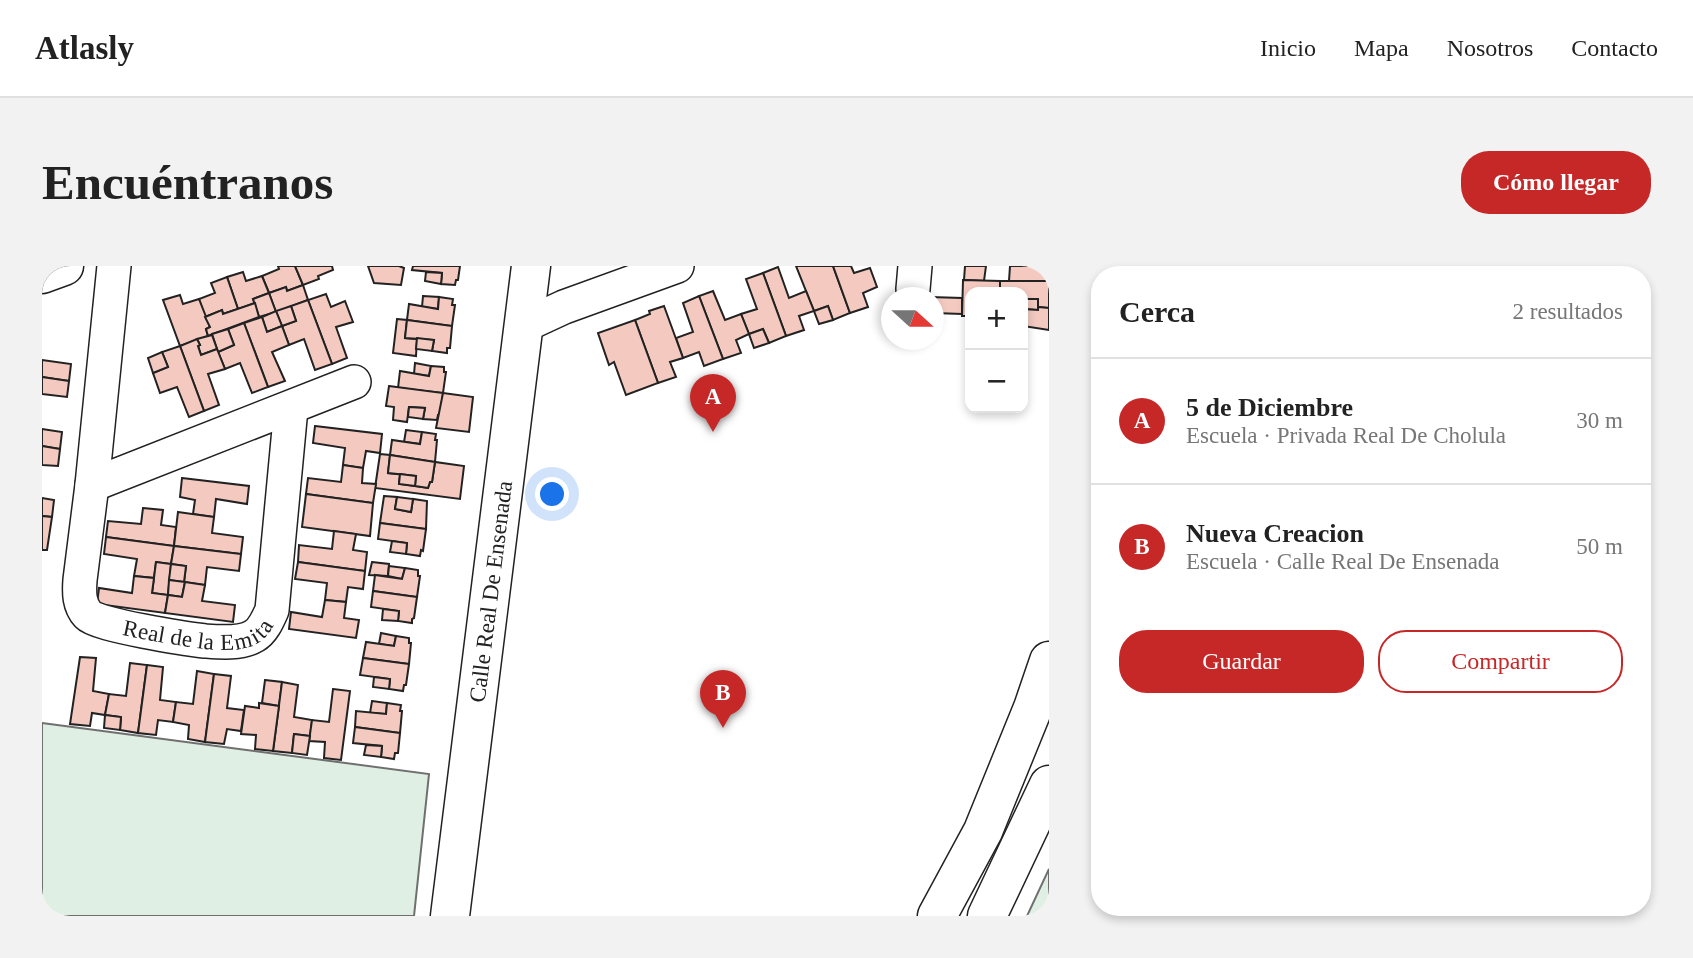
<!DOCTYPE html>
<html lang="es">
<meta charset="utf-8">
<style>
:root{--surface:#fff;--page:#f2f2f2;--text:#222;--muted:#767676;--line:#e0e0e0;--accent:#c62828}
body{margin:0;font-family:Georgia,serif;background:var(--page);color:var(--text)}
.controls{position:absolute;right:21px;top:21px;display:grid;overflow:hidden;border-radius:14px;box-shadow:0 4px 10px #0003}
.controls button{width:63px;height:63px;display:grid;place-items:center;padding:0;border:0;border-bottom:2px solid var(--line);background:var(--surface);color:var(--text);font:35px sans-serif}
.compass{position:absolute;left:839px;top:21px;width:63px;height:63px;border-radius:50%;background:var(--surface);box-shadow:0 4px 10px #0003;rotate:111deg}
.you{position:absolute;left:511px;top:229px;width:24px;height:24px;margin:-18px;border:5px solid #fff;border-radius:50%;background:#1a73e8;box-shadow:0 0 0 10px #1a73e833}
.badge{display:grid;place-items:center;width:46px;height:46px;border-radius:50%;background:var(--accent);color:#fff;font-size:23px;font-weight:700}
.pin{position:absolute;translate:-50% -58px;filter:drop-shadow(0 2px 4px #0008)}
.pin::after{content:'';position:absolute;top:37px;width:24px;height:21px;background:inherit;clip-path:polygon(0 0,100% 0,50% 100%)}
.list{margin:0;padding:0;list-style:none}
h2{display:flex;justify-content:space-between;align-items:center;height:91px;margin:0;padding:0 28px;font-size:30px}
h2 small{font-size:23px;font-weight:400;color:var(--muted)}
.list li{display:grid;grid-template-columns:46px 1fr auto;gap:21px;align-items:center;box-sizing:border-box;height:126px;padding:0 28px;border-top:2px solid var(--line)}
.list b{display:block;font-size:26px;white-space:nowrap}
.list p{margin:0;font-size:23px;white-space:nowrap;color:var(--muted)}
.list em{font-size:23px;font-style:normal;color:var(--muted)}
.actions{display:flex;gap:14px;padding:21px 28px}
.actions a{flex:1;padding:16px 0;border:2px solid var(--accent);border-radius:28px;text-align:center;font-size:24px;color:var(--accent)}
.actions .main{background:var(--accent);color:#fff}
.map{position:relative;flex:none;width:1007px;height:650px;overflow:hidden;border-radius:28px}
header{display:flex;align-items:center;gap:42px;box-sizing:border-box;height:98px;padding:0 35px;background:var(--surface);border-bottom:2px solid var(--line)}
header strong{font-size:33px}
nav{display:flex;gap:38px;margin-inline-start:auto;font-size:24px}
.intro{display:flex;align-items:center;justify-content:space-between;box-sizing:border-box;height:168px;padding:0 42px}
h1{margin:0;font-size:49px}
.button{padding:18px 32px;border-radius:28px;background:var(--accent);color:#fff;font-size:24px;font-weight:700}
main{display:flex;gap:42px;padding:0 42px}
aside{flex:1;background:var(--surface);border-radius:28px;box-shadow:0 4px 10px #0003}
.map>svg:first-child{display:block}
</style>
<header>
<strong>Atlasly</strong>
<nav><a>Inicio</a><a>Mapa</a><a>Nosotros</a><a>Contacto</a></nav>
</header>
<div class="intro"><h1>Encuéntranos</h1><a class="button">Cómo llegar</a></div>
<main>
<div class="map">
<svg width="1007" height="650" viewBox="0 0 1007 650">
<rect width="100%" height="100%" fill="#fff"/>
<!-- green -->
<g fill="#e0efe3" stroke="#6f6f6f" stroke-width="2">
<path d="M0,457l387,51 -15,142h-372z"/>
<path d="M1007,603v47h-22z"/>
</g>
<!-- building -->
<g fill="#f3c9c0" stroke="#222" stroke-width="2">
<path d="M236,0h17l8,19 -16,6 -1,-4 -17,6 -7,-17 17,-7z"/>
<path d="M253,0h37l1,4 -15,6 1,3 -16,6z"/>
<path d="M326,0h31l5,2 -3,17 -27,-2z"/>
<path d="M371,0h47l-2,14h-2l-1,5 -14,-1 1,-11 -30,-3z"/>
<path d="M754,0h37l17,47 -17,7 -5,-14 -14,5z"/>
<path d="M791,0h18l3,7 16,-5 7,19 -14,6 5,14 -18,6z"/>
<path d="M923,0h21l-2,15 -20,-1z"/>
<path d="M968,0h39v15h-40z"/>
<path d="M736,1l11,31 17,-7 8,20 -15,5 5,14 -18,6 -23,-63z"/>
<path d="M201,6l3,9 16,-5 7,17 -16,6 2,4 -17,6 -11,-32z"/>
<path d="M384,6l16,1 -1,11 -16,-3z"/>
<path d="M721,7l23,63 -17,7 -6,-14 -14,5 -8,-20 16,-5 -11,-30z"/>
<path d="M185,11l11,32 -15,5 -1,-4 -17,7 -6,-18 16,-6 -4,-10z"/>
<path d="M921,14l37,1v11h-30v24h-8z"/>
<path d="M958,15h49v27l-11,-1v-8h-15v-7h-23z"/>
<path d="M261,19l5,15 -32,12 -7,-19 17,-6 1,4z"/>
<path d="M671,25l12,29 16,-6 8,20 -13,6 5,13 -18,6 -24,-63z"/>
<path d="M227,27l7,19 -17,5 -6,-18z"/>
<path d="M284,28l5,13 14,-6 8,21 -17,5 11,31 -15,6 -24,-64z"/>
<path d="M138,29l3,9 16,-5 11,28 -4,2 2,7 -28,10 -17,-46z"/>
<path d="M381,30l16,1 -1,12 -16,-2z"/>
<path d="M657,30l24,63 -19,7 -5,-14 -16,6 -7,-20 17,-6 -10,-29z"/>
<path d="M397,31l14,2 -1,6h3l-3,21 -45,-6 2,-16 29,5z"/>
<path d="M888,31l32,1v16l-28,-1v-15z"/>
<path d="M981,33h15v11l-15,-1z"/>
<path d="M266,34l24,64 -17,6 -11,-31 -15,6 -7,-19 14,-5 -5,-15z"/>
<path d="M213,37l4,14 -51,19 -2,-7 4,-2 -5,-10 17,-7 1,4z"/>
<path d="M249,40l5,15 -14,5 -6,-15z"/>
<path d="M622,40l19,52 -13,4 6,15 -18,6 -23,-63 15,-6 -1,-3z"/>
<path d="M786,40l5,14 -14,4 -5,-13z"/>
<path d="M996,41l11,1v22l-26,-4v-17l15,1z"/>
<path d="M234,45l6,15 -15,6 -5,-15z"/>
<path d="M220,51l5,15 15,-6 7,19 -17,7 13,29 -17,6 -24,-64z"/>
<path d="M355,53l10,1 -2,18 12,1 -1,17 -23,-3z"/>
<path d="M365,54l45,6 -2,22h-3v5l-15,-2 2,-11 -29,-2z"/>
<path d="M593,54l23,63 -32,12 -12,-33 -5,3 -11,-32z"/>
<path d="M202,57l24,64 -16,6 -12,-30 -15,6 -7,-17 16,-7 -6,-16z"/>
<path d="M186,63l6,16 -16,7 -6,-18z"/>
<path d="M721,63l6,14 -15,5 -5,-14z"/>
<path d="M170,69l5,14 -16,6 -3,-9 2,-1 -3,-6z"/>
<path d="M375,72l17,2 -2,11 -16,-2z"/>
<path d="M155,73l3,6 -2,1 3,9 16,-6 8,20 -17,5 11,31 -15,6 -24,-65z"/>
<path d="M138,80l24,65 -15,6 -12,-30 -17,6 -7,-20 15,-6 -6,-15z"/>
<path d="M120,86l6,15 -15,6 -5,-15z"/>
<path d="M0,94l29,4 -2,17 -27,-4z"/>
<path d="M373,97l16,3 -2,10 -15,-2z"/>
<path d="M389,100l13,1v5h2l-3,21 -45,-5 2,-17 29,5z"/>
<path d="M0,111l27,4 -2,16 -25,-3z"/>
<path d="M347,120l54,7 -3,22h-2l-1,5 -14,-1 2,-11 -16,-1 -2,15 -14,-2 1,-13 -8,-1z"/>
<path d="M401,127l30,4 -4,35 -33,-4z"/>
<path d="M367,141l16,1 -2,11 -15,-2z"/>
<path d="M273,160l67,8 -2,19 -14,-2 -3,17 -20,-3 2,-17 -32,-5z"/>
<path d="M0,163l20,3 -2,17 -18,-3z"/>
<path d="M364,164l16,2 -2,12 -16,-2z"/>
<path d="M380,166l14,2 -1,6h2l-2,22 -45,-7 2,-15 28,4z"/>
<path d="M0,180l18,3 -2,17 -16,-1z"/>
<path d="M338,188l10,1 -2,18 12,1 -1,10 29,4 2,-6h2l3,-20 29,4 -4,33 -85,-11z"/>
<path d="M348,189l45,7 -3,20h-2l-2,6 -13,-2 1,-10 -28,-3z"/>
<path d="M301,199l20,3 -1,15 14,1 -3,19 -67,-9 2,-16 33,4z"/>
<path d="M358,208l16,2 -1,10 -16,-2z"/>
<path d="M140,212l67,8 -2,18 -31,-5 -2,18 -21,-3 2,-14 -15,-3z"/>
<path d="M264,228l67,9 -3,33 -68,-9z"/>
<path d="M342,230l13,1 -2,12 16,3 2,-13 14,2 -1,28 -46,-6z"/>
<path d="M355,231l16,2 -2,13 -16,-3z"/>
<path d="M0,232l12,2 -2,17 -10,-1z"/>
<path d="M101,242l20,2 -2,15 15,2 -2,19 -68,-9 2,-16 33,3z"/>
<path d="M136,246l36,5 -2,16 31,4 -2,17 -67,-8z"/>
<path d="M0,250l10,1 -5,33h-5z"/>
<path d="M338,257l46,6 -3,22 -2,-1 -1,6 -14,-2 1,-11 -29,-4z"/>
<path d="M292,265l22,3 -3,16 14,2 -2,19 -67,-9 1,-17 33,4z"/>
<path d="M64,271l68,9 -3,18 -15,-2 -2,16 -20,-2 3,-17 -33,-5z"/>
<path d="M350,275l15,2 -1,11 -16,-2z"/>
<path d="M132,280l67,8 -2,17 -32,-4 -2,18 -21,-3 2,-16 -15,-2z"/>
<path d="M114,296l15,2 -3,31 -16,-2z"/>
<path d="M256,296l67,9 -2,18 -15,-2 -2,15 -21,-2 2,-17 -32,-4z"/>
<path d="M330,296l17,2 -1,12 -19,-1z"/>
<path d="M129,298l15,2 -2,16 -15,-2z"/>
<path d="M347,300l16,2 -3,11 -14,-3z"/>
<path d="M363,302l13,2v6h2l-3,21 -44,-6 2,-16 27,4z"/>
<path d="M92,310l20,2 -2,15 16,2 -3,18 -68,-9 2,-16 33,5z"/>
<path d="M127,314l16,2 -3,15 -14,-2z"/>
<path d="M143,316l20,3 -3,16 33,4 -2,17 -68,-9 3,-18 14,2z"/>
<path d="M331,325l44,6 -3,21 -2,1v4l-14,-2 1,-10 -28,-4z"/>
<path d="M283,334l21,2 -2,16 15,2 -3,18 -67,-9 2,-17 31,5z"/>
<path d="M341,343l16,2 -1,10 -16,-1z"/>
<path d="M339,367l15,3 -2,10 -15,-2z"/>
<path d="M354,370l13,2v5h2l-2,21 -46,-6 3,-16 28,4z"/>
<path d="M38,391l16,1 -3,33 16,3 -4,21 -13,-2 -2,13 -20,-2z"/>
<path d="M321,392l46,6 -3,21h-2l-1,6 -14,-2 1,-10 -30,-4z"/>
<path d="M88,397l17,2 -9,68 -18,-3 1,-13 -16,-2 4,-21 17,2z"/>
<path d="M105,399l16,2 -3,33 16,2 -3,20 -15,-2 -2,15 -18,-2z"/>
<path d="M155,405l17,3 -9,68 -17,-3 1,-14 -16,-3 3,-20 17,2z"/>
<path d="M172,408l17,2 -4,32 17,2 -3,21 -14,-2 -3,15 -19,-2z"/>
<path d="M332,411l16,2 -1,10 -16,-2z"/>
<path d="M223,414l17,2 -3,24 -17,-3z"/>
<path d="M240,416l16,3 -4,32 18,3 -2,16 -16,-2 -2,19 -19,-2z"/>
<path d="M291,423l17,2 -9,69 -17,-2 1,-16 -16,-1 3,-21 17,2z"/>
<path d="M330,435l15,2 -1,11 -16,-1z"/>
<path d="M217,437l20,3 -6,45 -18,-2 1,-14 -15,-1 4,-28 14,2z"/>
<path d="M345,437l14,2 -1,6h2l-2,22 -45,-6 1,-16 30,3z"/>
<path d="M63,449l16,2 -1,13 -16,-2z"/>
<path d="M313,461l45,6 -2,20h-3l-1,6 -13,-2 1,-11 -29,-3z"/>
<path d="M252,468l16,2 -3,19 -15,-2z"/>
<path d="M324,479l16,1 -1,11 -17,-2z"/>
</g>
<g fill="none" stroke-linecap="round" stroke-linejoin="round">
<!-- street casing -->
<g stroke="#222" stroke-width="36">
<g id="street">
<path id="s1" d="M72,0l-22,219 -12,95c-1,13 -1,25 8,35 9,10 99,24 117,26 14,1 36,3 49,-5 9,-5 14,-17 18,-26l19,-202"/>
<path d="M871,23l2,-23"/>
<path d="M481,60l41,-19 113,-41"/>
<path d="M50,219l262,-103"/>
</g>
</g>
<!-- secondary casing -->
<g stroke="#222" stroke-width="41">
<g id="secondary">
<path d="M0,8l22,-8"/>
<path id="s2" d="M408,650l81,-650"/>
<path d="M895,650l46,-85 50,-123 16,-47"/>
<path d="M945,650l62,-131"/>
</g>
</g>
<!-- street -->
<use href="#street" stroke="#fff" stroke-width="33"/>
<!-- secondary -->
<use href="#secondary" stroke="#fff" stroke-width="38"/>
</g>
<g text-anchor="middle" stroke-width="5" stroke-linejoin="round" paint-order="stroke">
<!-- street labels -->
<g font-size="23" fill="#222" stroke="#fff">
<text dy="8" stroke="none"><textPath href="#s2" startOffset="327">Calle Real De Ensenada</textPath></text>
<text dy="8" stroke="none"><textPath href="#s1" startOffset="467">Real de la Emita</textPath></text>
</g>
</g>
</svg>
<div class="controls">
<button>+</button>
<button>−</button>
</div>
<svg class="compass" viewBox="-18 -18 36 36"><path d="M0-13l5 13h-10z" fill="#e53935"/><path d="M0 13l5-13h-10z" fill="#767676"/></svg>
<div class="you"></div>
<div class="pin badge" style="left:671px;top:166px">A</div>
<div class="pin badge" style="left:681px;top:462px">B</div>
</div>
<aside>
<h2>Cerca<small>2 resultados</small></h2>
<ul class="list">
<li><span class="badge">A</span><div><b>5 de Diciembre</b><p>Escuela · Privada Real De Cholula</p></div><em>30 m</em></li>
<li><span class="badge">B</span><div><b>Nueva Creacion</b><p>Escuela · Calle Real De Ensenada</p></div><em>50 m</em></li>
</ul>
<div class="actions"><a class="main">Guardar</a><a>Compartir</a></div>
</aside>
</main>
